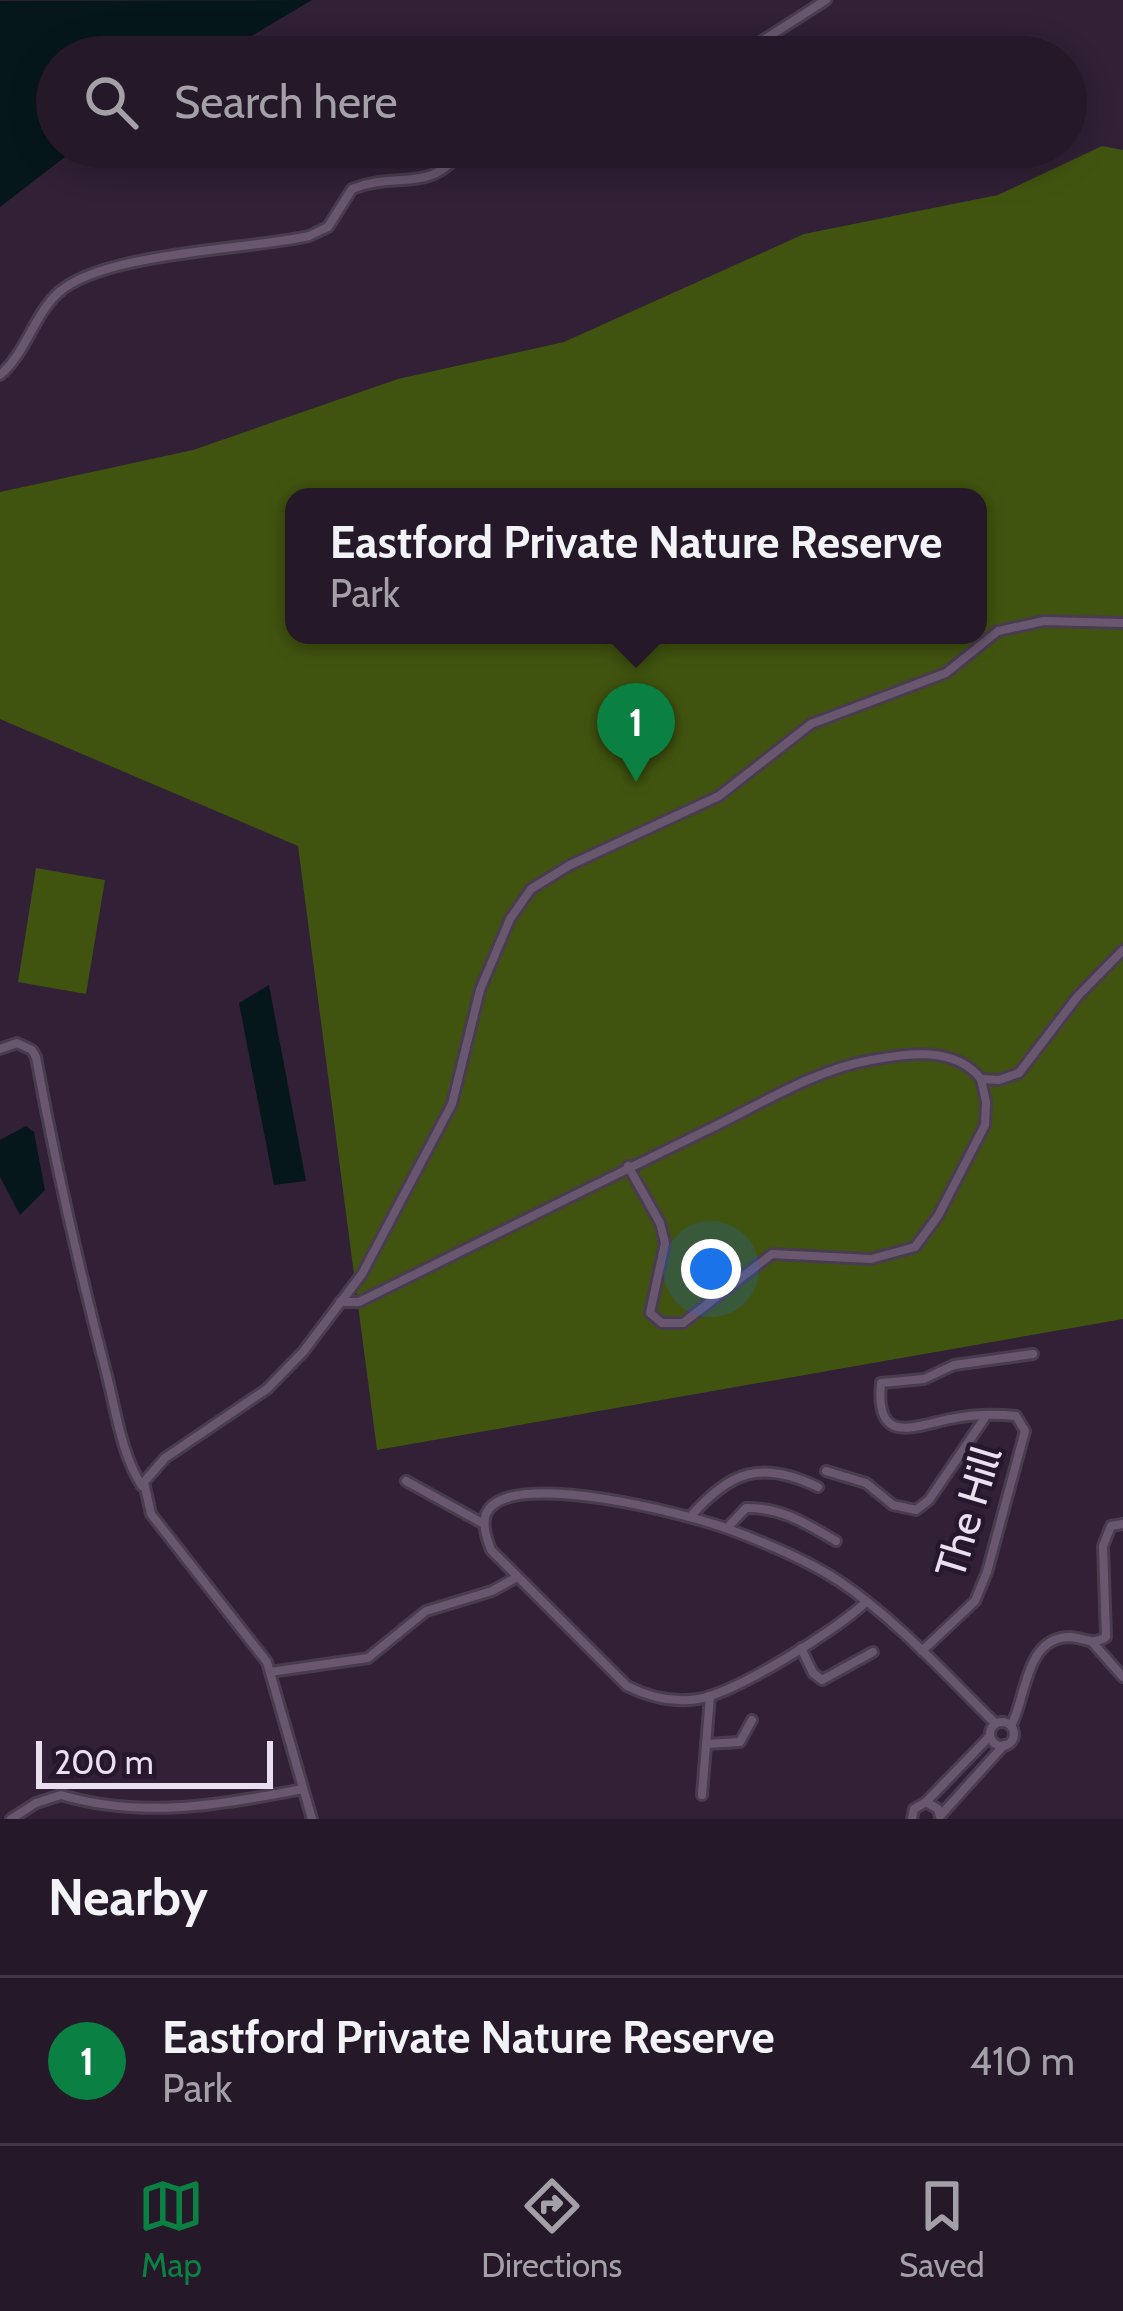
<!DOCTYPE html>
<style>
:root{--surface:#251828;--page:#312534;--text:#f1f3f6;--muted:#a3a0a8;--line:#423745;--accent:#0b8043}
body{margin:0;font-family:Cabin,sans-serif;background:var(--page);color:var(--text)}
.scale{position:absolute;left:36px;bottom:30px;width:237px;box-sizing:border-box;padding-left:12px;border:6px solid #eadfee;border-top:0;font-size:33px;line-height:42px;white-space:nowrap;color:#eadfee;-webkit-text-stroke:9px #27172c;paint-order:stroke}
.you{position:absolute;left:711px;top:1269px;width:42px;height:42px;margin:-30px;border:9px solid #fff;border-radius:50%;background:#1a73e8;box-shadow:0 0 0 18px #1a73e833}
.badge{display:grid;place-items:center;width:78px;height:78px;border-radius:50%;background:var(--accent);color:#fff;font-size:39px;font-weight:700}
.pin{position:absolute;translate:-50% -99px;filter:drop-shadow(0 3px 6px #0008)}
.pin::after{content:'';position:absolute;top:63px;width:42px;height:36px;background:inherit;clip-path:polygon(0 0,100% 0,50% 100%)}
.popup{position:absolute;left:285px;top:488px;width:702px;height:156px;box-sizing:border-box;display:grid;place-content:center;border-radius:24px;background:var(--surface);filter:drop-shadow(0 3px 9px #0005);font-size:39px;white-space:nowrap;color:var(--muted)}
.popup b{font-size:45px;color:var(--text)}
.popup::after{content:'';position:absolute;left:50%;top:100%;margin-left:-24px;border:24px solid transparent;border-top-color:var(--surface)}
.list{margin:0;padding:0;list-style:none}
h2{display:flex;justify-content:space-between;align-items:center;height:156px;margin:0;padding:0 48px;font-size:51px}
h2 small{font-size:39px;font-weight:400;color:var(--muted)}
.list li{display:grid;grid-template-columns:78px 1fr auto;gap:36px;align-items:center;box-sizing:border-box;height:168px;padding:0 48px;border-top:3px solid var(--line)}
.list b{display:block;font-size:45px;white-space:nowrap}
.list p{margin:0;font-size:39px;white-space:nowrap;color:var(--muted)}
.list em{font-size:39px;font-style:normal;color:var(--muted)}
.icon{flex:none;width:66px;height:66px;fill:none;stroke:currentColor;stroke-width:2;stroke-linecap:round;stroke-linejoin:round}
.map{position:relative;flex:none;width:1123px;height:1819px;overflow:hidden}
.search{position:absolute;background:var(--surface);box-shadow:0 6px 30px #0003;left:36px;right:36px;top:36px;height:132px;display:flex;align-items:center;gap:30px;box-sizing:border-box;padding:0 42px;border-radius:66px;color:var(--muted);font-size:45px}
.sheet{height:324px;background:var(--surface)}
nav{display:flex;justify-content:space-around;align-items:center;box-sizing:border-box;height:168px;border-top:3px solid var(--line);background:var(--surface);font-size:33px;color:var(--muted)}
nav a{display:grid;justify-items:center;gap:6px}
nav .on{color:var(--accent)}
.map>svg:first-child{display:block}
</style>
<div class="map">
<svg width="1123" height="1819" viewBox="0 0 1123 1819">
<rect width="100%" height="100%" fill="#312036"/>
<!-- green -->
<g fill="#41540f" fill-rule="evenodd">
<path d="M1102,146l21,4v1169l-746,131 -79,-604 -298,-127v-227l193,-42 205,-71 166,-37 240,-108 194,-39zM294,497h684v138h-684z"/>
<path d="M36,868l69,12 -19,114 -68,-12z"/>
</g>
<!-- water -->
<g fill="#06171b">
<path d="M312,0l-96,57h-159v90h21l-78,60v-206z"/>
<path d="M269,985l37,196 -32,4 -35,-182z"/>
<path d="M26,1126l8,6 11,58 -25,25 -20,-38v-37z"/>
</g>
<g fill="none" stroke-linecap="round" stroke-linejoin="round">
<!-- minor casing -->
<g stroke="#4a3c4f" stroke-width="14">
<g id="minor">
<path d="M737,57l89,-57"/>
<path d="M0,375c26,-22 34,-60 58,-82 45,-41 190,-43 251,-57l19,-9 24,-38c46,-19 78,7 113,-42"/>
<path d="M0,1049l17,-6 15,7 4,7c19,106 43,211 70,315 10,38 15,82 36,114"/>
<path d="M628,1166l32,57 5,20 -15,70 12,10h21l89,-69 99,5 44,-12 23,-31 47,-91 1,-23 -5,-23"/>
<path d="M340,1302h19c115,-57 229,-114 344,-170 53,-25 110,-62 168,-72 37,-7 84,-14 110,19l18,1 20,-7 58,-76 46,-47"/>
<path d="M826,1471l40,12 27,22 23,5 13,-10 55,-81"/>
<path d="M406,1481l78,43"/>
<path d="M690,1517c40,-45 70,-58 128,-30"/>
<path d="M727,1528l19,-20c35,-1 61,16 90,33"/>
<path d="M866,1602c-28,27 -130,91 -168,97 -25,4 -49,-2 -71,-13l-136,-136c-4,-11 -9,-24 -5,-36 20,-48 206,1 245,16 35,13 77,31 108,51 58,39 107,94 156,142"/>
<path d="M1093,1643l30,34"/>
<path d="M801,1648l12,25 9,7 51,-28"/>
<path d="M922,1651l53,-50 12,-29 38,-141 -9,-15c-20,-2 -46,-1 -66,3 -38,8 -75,26 -69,-36l43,-4 30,-14 79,-11"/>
<path d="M270,1672l98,-14 58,-47 66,-20 25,-14"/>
<circle cx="1002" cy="1734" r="12"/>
<path d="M1011,1726c16,-30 14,-89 59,-89 15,1 23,9 36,0l-3,-91 8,-20 12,-2"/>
<path d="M706,1744l34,-2 12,-22"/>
<path d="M702,1795l8,-99"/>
<path d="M926,1802l64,-66"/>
<path d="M940,1816l64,-71"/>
<path d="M11,1819l25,-16 25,-8c81,24 160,10 242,-6"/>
<path d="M312,1819l-45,-157 -116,-148 -7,-32 21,-24 102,-69 36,-37 59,-78 90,-170 28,-114 30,-71 21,-30 39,-24 149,-69 92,-72 135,-51 52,-42 46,-10 79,2"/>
<path d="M912,1819l2,-10 12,-7 12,7 2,7"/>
</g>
</g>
<!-- minor -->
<use href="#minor" stroke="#695770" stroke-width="8"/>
</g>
<g text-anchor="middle" stroke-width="9" stroke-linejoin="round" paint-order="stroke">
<!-- street labels -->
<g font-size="42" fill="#eadfee" stroke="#27172c">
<text transform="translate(968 1512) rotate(-73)" y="15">The Hill</text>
</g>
</g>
</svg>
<div class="scale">200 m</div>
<div class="you"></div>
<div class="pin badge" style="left:636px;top:782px">1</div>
<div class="popup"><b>Eastford Private Nature Reserve</b>Park</div>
<div class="search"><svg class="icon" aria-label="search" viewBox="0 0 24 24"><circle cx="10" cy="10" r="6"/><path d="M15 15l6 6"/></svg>Search here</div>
</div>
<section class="sheet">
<h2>Nearby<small></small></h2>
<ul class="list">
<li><span class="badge">1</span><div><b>Eastford Private Nature Reserve</b><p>Park</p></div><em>410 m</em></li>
</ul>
</section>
<nav>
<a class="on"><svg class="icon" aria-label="map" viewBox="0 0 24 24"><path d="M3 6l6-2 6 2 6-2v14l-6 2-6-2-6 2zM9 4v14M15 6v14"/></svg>Map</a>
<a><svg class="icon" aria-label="directions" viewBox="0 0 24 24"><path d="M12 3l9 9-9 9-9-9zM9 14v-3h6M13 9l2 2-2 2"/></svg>Directions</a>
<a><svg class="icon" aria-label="saved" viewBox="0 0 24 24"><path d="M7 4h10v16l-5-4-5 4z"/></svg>Saved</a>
</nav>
